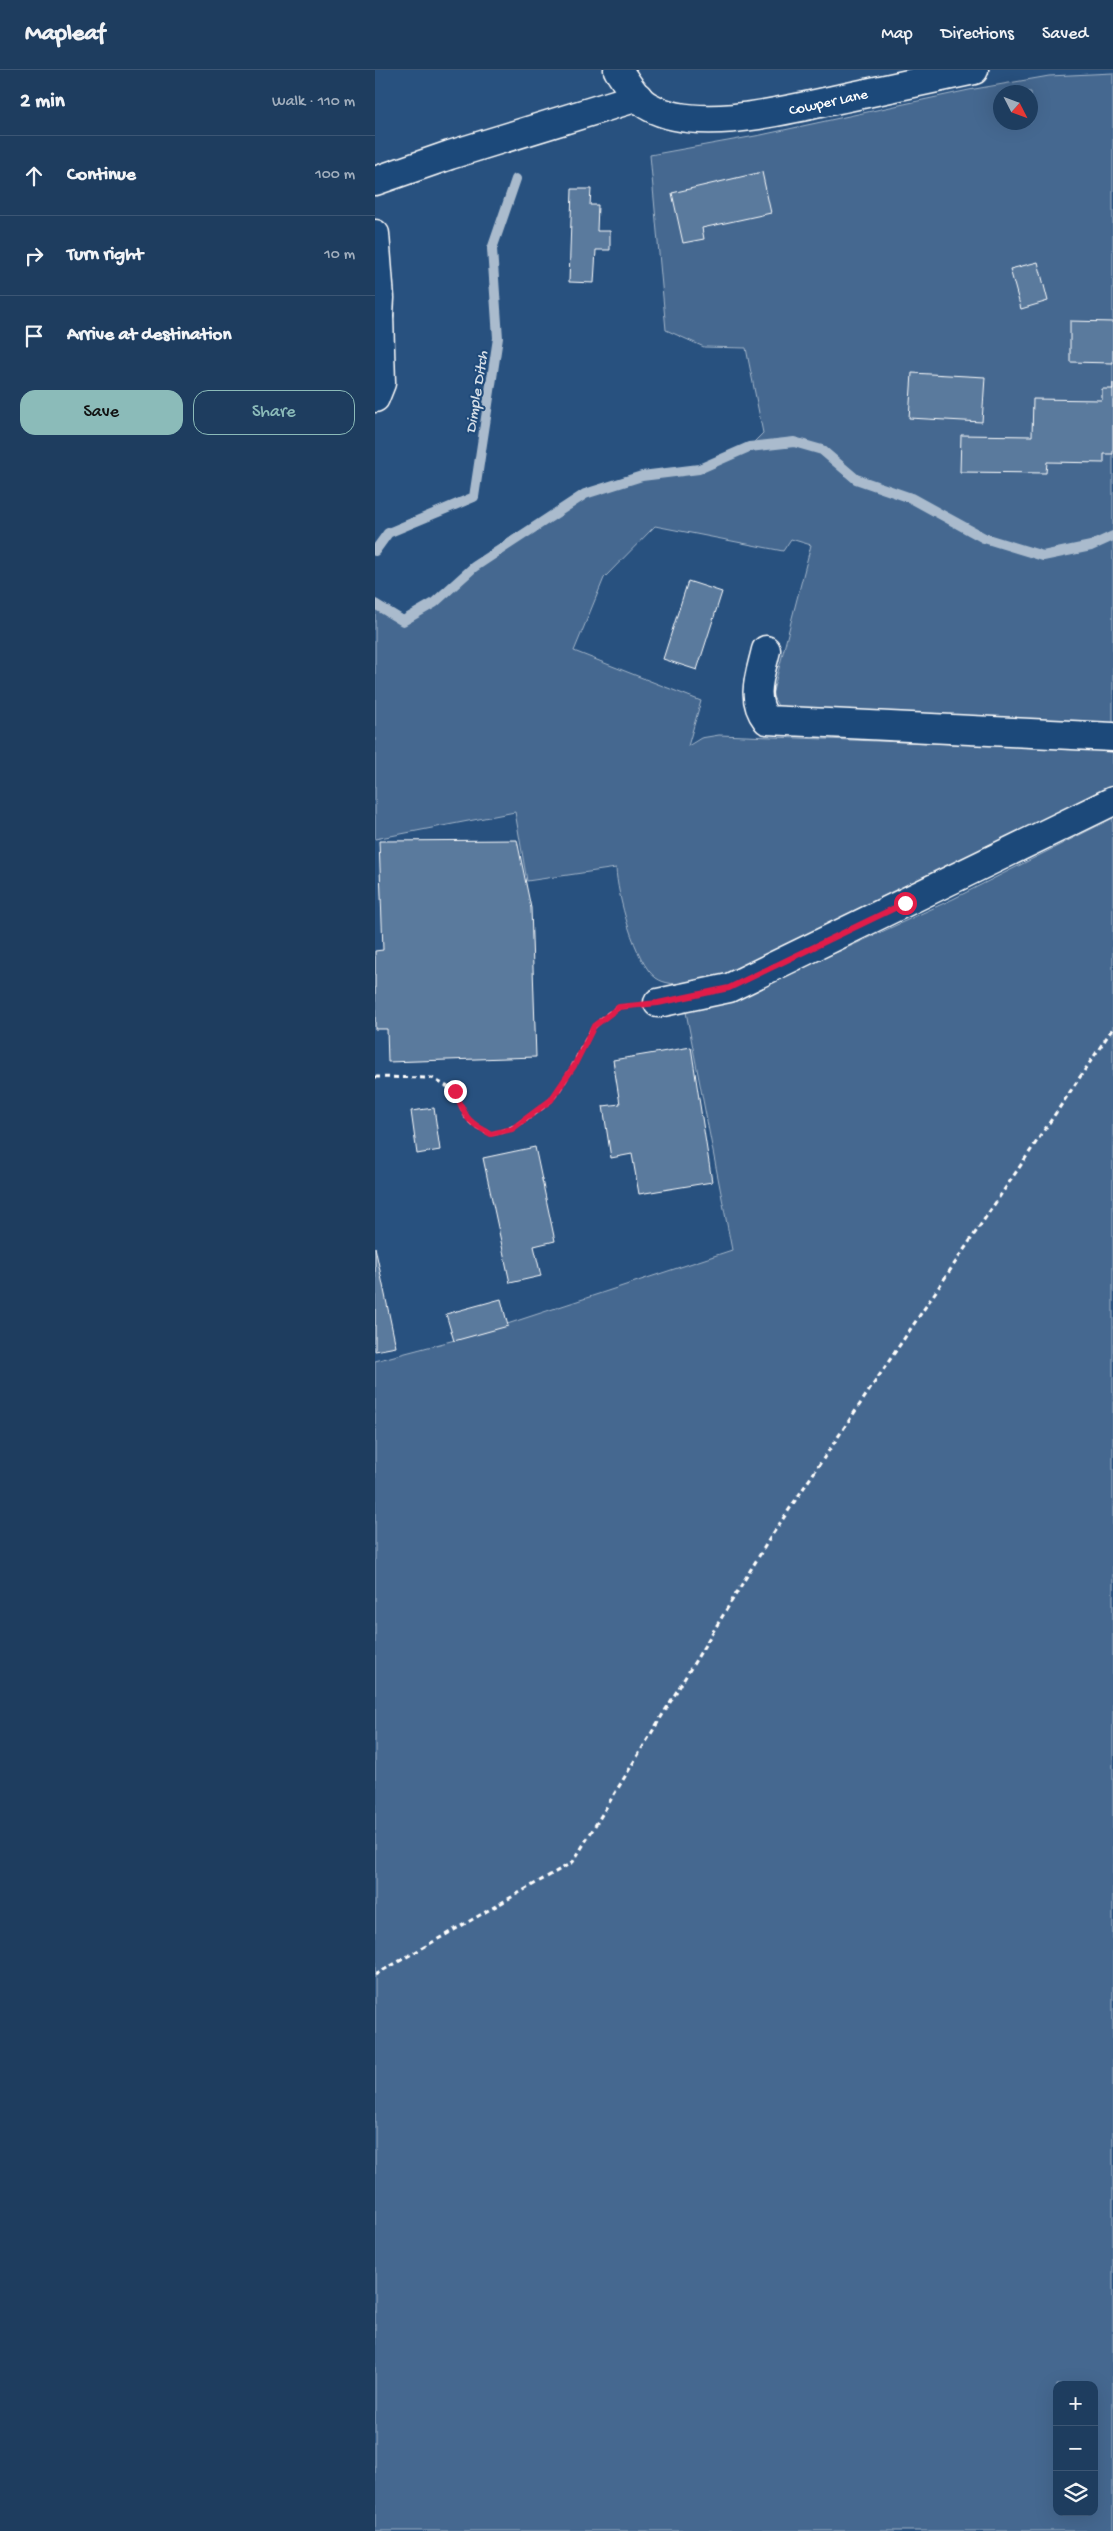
<!DOCTYPE html>
<meta charset="utf-8">
<style>
:root{--surface:#1e3d5f;--page:#264465;--text:#f1f3f6;--muted:#a1aebd;--line:#3c5674;--accent:#8bbbb9}
body{margin:0;font-family:"Gochi Hand",sans-serif;background:var(--page);color:var(--text)}
.controls{position:absolute;right:15px;bottom:15px;display:grid;overflow:hidden;border-radius:10px;box-shadow:0 5px 20px #0002}
.controls button{width:45px;height:45px;display:grid;place-items:center;padding:0;border:0;border-bottom:1px solid var(--line);background:var(--surface);color:var(--text);font:25px sans-serif}
.compass{position:absolute;left:618px;top:15px;width:45px;height:45px;border-radius:50%;background:var(--surface);box-shadow:0 5px 20px #0002;rotate:132deg}
.stop{position:absolute;width:15px;height:15px;margin:-11px;border:4px solid #e11d48;border-radius:50%;background:#fff}
.stop.end{background:#e11d48;border-color:#fff;box-shadow:0 1px 5px #0008}
.list{margin:0;padding:0;list-style:none}
h2{display:flex;justify-content:space-between;align-items:center;height:65px;margin:0;padding:0 20px;font-size:21px}
h2 small{font-size:16px;font-weight:400;color:var(--muted)}
.list li{display:grid;grid-template-columns:32px 1fr auto;gap:15px;align-items:center;box-sizing:border-box;height:80px;padding:0 20px;border-top:1px solid var(--line)}
.list b{display:block;font-size:19px;white-space:nowrap}
.list em{font-size:16px;font-style:normal;color:var(--muted)}
.actions{display:flex;gap:10px;padding:15px 20px}
.actions a{flex:1;padding:11px 0;border:1px solid var(--accent);border-radius:15px;text-align:center;font-size:18px;color:var(--accent)}
.actions .main{background:var(--accent);color:#111}
.icon{flex:none;width:28px;height:28px;fill:none;stroke:currentColor;stroke-width:2;stroke-linecap:round;stroke-linejoin:round}
.map{position:relative;flex:none;width:738px;height:2461px;overflow:hidden}
header{display:flex;align-items:center;gap:30px;box-sizing:border-box;height:70px;padding:0 25px;background:var(--surface);border-bottom:1px solid var(--line)}
header strong{font-size:24px}
nav{display:flex;gap:28px;margin-inline-start:auto;font-size:18px}
main{display:flex}
aside{flex:1;background:var(--surface)}
.map>svg:first-child{display:block}
</style>
<header>
<strong>Mapleaf</strong>
<nav><a>Map</a><a>Directions</a><a>Saved</a></nav>
</header>
<main>
<aside>
<h2>2 min<small>Walk · 110 m</small></h2>
<ul class="list">
<li><svg class="icon" aria-label="ahead" viewBox="0 0 24 24"><path d="M12 20V5M6 11l6-6 6 6"/></svg><div><b>Continue</b></div><em>100 m</em></li>
<li><svg class="icon" aria-label="right" viewBox="0 0 24 24"><path d="M7 20v-9h11M14 6l5 5-5 5"/></svg><div><b>Turn right</b></div><em>10 m</em></li>
<li><svg class="icon" aria-label="arrive" viewBox="0 0 24 24"><path d="M6 21V4h12l-3 4 3 4H6"/></svg><div><b>Arrive at destination</b></div></li>
</ul>
<div class="actions"><a class="main">Save</a><a>Share</a></div>
</aside>
<div class="map">
<svg width="738" height="2461" viewBox="0 0 738 2461">
<rect width="100%" height="100%" fill="#28517f"/>
<filter id="ink" filterUnits="userSpaceOnUse"><feTurbulence type="fractalNoise" baseFrequency=".02" numOctaves="2"/><feDisplacementMap in="SourceGraphic" scale="10" xChannelSelector="R" yChannelSelector="G"/><feConvolveMatrix kernelMatrix="1 2 1 2 8 2 1 2 1" color-interpolation-filters="sRGB"/></filter>
<g filter="url(#ink)">
<!-- green -->
<g fill="#446890" stroke="#a2b4c8" fill-rule="evenodd">
<path d="M738,3v655l-331,-15 -10,-18 39,-150 -20,-6 -8,12 -128,-25 -51,52 -30,73 127,50 -13,45 13,-8 18,-3 394,15v41l-386,186c-18,4 -55,13 -71,1 -21,-15 -39,-84 -40,-110l-89,13 -12,-69 -140,27v-235l28,17 41,-27 30,-27 111,-73 57,-18 57,-7 50,-22 14,-14 -17,-85 -42,-1 -38,-17 -16,-175 111,-20 208,-45 80,-14zM626,22h30v30h-30z"/>
<path d="M738,748v1713h-738v-1170l99,-26 258,-85 -46,-238 67,-21 200,-92zM682,2315h37v127h-37z"/>
</g>
<g fill="none" stroke-linecap="round" stroke-linejoin="round">
<!-- stream -->
<g stroke="#aabbcd" stroke-width="10">
<path d="M0,481l13,-18 86,-36 24,-159 -6,-89 24,-70"/>
<path d="M0,534l28,17 31,-18 40,-36 111,-73 57,-18 57,-7 50,-22 45,-5 28,8 34,29 55,19 73,40 59,18 48,-10 22,-10"/>
</g>
</g>
<!-- building -->
<g fill="#5a7a9d" stroke="#fff">
<path d="M387,102l9,41 -69,15 2,11 -21,4 -11,-50z"/>
<path d="M197,119h19l-1,16h8l-1,26h13v19h-14l-2,33 -25,-1z"/>
<path d="M663,192l10,39 -27,8 -11,-40z"/>
<path d="M695,251l43,1v41l-43,-1z"/>
<path d="M537,303l73,4 -3,45 -73,-4z"/>
<path d="M738,313v71h-9v9l-57,-1 -1,11 -86,-1 1,-37 71,1 1,-37 69,1v-11h11z"/>
<path d="M313,511l34,11 -25,78 -34,-11z"/>
<path d="M142,770l14,68 5,149 -148,5 -1,-33h-12v-78l8,-1 -4,-109z"/>
<path d="M316,977l21,135 -73,12 -7,-40 -21,4 -8,-52 17,-2 -7,-44z"/>
<path d="M59,1038l6,42 -23,4 -6,-43z"/>
<path d="M160,1077l20,94 -21,5 7,30 -31,7 -27,-125z"/>
<path d="M0,1177l21,100 -21,4z"/>
<path d="M126,1229l7,27 -54,15 -8,-27z"/>
</g>
<g fill="none" stroke-linecap="round" stroke-linejoin="round">
<!-- minor casing -->
<g stroke="#fff" stroke-width="31">
<g id="minor">
<path id="s1" d="M243,0c9,13 18,30 32,37 50,28 144,1 198,-10 42,-9 84,-18 126,-27"/>
<path d="M0,111l75,-26 188,-58"/>
<path d="M0,164l5,64 -1,17"/>
<path d="M0,246l4,-1 2,68 -6,15"/>
<path d="M391,580c-6,26 -16,48 1,70l346,17"/>
<path d="M283,933l71,-15 384,-187"/>
</g>
</g>
<!-- path -->
<g stroke="#fff" stroke-width="3" stroke-dasharray="5 4" stroke-linecap="butt">
<path d="M0,1007l57,1 23,13 11,27 7,7 18,9c22,-5 43,-17 59,-33 28,-27 34,-90 78,-95"/>
<path d="M0,1905l198,-113 197,-324 343,-510"/>
</g>
<!-- minor -->
<use href="#minor" stroke="#1f4a7a" stroke-width="28"/>
</g>
</g>
<g fill="none" stroke-linecap="round" stroke-linejoin="round" filter="url(#ink)">
<!-- route -->
<path stroke="#e11d48" stroke-width="6" d="M80,1021c11,26 10,30 36,43l21,-5 39,-29 23,-34 20,-40 25,-19 39,-4 71,-15 176,-85"/>
</g>
<g text-anchor="middle" stroke-width="4" stroke-linejoin="round" paint-order="stroke">
<!-- street labels -->
<g font-size="15" fill="#fff" stroke="#1f4a7a">
<text dy="5" stroke="none"><textPath href="#s1" startOffset="231">Cowper Lane</textPath></text>
</g>
<!-- water labels -->
<g font-size="16" font-style="italic" fill="#d4dde6" stroke="#1f4a7a">
<text transform="translate(100 322) rotate(-81)" y="6">Dimple Ditch</text>
</g>
</g>
</svg>
<div class="controls">
<button>+</button>
<button>−</button>
<button><svg class="icon" aria-label="layers" viewBox="0 0 24 24"><path d="M12 4l9 5-9 5-9-5zM3 14l9 5 9-5"/></svg></button>
</div>
<svg class="compass" viewBox="-18 -18 36 36"><path d="M0-13l5 13h-10z" fill="#e53935"/><path d="M0 13l5-13h-10z" fill="#a1aebd"/></svg>
<div class="stop" style="left:530px;top:833px"></div>
<div class="stop end" style="left:80px;top:1021px"></div>
</div>
</main>
